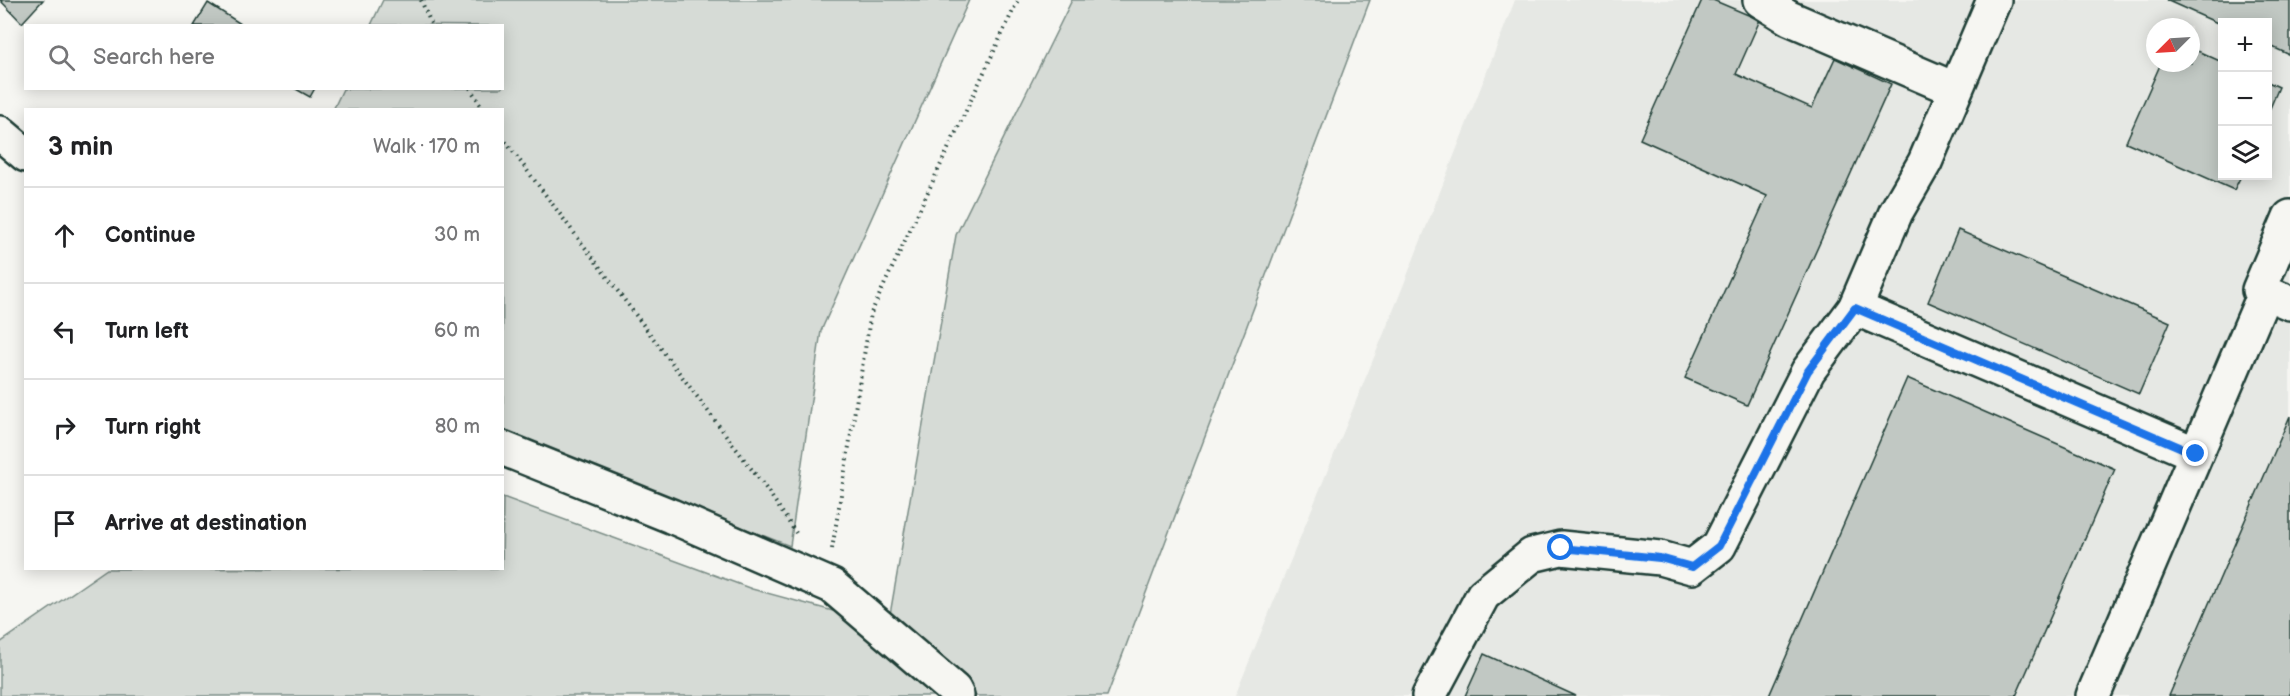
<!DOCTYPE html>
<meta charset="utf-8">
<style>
:root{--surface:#fff;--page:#f2f2f2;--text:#202124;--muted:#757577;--line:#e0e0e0}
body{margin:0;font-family:"Balsamiq Sans",sans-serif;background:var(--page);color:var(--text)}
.controls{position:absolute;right:18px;top:18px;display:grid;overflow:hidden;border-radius:0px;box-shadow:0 3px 15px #0003}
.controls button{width:54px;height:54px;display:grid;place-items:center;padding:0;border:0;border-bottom:2px solid var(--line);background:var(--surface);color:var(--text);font:30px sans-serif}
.compass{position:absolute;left:2146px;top:18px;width:54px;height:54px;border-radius:50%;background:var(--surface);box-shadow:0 3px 15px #0003;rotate:246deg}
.stop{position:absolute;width:18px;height:18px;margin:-14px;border:4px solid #1a73e8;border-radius:50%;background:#fff}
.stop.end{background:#1a73e8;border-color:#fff;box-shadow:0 2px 6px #0008}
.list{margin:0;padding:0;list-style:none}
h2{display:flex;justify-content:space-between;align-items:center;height:78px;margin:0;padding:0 24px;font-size:26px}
h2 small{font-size:20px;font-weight:400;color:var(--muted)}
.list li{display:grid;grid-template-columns:39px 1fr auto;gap:18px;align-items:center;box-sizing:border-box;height:96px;padding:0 24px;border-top:2px solid var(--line)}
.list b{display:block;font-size:22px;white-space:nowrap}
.list em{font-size:20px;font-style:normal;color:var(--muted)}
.icon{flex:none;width:33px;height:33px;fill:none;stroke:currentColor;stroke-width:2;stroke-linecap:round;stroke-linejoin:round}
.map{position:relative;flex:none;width:2290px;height:696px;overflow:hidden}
.search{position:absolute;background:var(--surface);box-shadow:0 3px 15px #0003;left:24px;top:24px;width:480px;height:66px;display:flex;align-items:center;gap:15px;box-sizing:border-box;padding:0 21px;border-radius:0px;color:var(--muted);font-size:22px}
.panel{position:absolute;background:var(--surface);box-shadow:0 3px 15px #0003;left:24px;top:108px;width:480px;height:462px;border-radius:0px}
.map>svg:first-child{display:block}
</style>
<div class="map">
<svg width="2290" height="696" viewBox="0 0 2290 696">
<rect width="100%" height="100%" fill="#f6f6f2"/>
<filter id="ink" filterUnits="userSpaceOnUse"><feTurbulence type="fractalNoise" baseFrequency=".0167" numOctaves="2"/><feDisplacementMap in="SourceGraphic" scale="12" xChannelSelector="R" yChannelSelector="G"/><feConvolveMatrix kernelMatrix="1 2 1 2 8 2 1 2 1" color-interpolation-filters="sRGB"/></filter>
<g filter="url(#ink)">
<!-- built -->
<path fill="#e6e8e4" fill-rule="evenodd" d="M1515,0h775v696h-1055l163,-397zM2222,22h46v154h-46zM2155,27h36v36h-36z"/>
<!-- green -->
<g fill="#d6dbd6" stroke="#7a8c85" stroke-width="1.5">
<path d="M383,0h586l-148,331 -31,215 -287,-113 -1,-323h-169l10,-21 159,-1v-62l-131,-1z"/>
<path d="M1072,0h298l-263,696h-1107v-53l107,-74 395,-1 1,-71 249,92 136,37 68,-391z"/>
</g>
<!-- building -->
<g fill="#c1c8c3" stroke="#1f3d34" stroke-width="1.5">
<path d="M0,0h43l-21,23z"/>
<path d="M1702,0h11l47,20 -24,54 76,34 23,-50 56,26 -144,321 -62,-27 82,-182 -127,-57z"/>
<path d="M2166,0h124v55l-22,-10v-23h-46v3z"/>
<path d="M208,3l36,23h-50z"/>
<path d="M2191,48l31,14v114h19l-7,14 -108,-48 35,-79h30z"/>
<path d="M2268,82l11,5 -11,26z"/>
<path d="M294,88h21l-5,9z"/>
<path d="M1958,230l212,92 -31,72 -211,-92z"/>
<path d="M1907,378l208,91 -99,227h-247z"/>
<path d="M2290,416v280h-121z"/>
<path d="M1484,654l92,42h-111z"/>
</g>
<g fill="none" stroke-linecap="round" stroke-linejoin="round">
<!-- minor casing -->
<g stroke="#1f3d34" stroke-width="38">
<g id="minor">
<path d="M1760,0l29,18 165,71"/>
<path d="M0,133l26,22"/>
<path d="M2290,217l-31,73 31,13"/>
<path d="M1855,308l341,146"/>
<path d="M502,448l169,68 161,70 122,104 3,6"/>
<path d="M1429,696l54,-101 49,-40 29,-7 99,10 32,9 27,-21 89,-175 47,-63 41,-96 29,-50 69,-162"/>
<path d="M2093,696l172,-403"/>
</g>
</g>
<!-- path -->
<g stroke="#1f3d34" stroke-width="4" stroke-dasharray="1.5 4.5" stroke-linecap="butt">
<path d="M421,0l11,26"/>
<path d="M470,88l14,22"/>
<path d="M502,137l266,354 28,42"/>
<path d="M832,549l39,-236 147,-313"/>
</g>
<!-- minor -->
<use href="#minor" stroke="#f6f6f2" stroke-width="33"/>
</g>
</g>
<g fill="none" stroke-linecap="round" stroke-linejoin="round" filter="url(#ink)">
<!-- route -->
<path stroke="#1a73e8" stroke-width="8" d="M1561,548l99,10 32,9 27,-21 89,-175 47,-63 341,146"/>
</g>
</svg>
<div class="controls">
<button>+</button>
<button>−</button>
<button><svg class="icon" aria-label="layers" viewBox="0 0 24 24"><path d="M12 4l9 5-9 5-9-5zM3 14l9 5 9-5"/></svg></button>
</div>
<svg class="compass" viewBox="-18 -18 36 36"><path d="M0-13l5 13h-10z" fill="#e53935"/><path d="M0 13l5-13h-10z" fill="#757577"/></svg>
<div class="stop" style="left:1561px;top:548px"></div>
<div class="stop end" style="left:2196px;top:454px"></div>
<div class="search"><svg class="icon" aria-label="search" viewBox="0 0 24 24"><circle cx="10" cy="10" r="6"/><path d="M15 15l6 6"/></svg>Search here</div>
<section class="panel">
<h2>3 min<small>Walk · 170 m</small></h2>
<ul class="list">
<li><svg class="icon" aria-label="ahead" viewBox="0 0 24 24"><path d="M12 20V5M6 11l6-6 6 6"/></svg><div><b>Continue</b></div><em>30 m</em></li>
<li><svg class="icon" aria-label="left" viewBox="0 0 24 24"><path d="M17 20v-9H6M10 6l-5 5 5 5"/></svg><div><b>Turn left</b></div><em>60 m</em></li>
<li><svg class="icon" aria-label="right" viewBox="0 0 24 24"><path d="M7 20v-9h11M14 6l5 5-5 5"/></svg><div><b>Turn right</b></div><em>80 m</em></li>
<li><svg class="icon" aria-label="arrive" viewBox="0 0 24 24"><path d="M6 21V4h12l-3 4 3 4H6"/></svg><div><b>Arrive at destination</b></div></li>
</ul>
</section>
</div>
